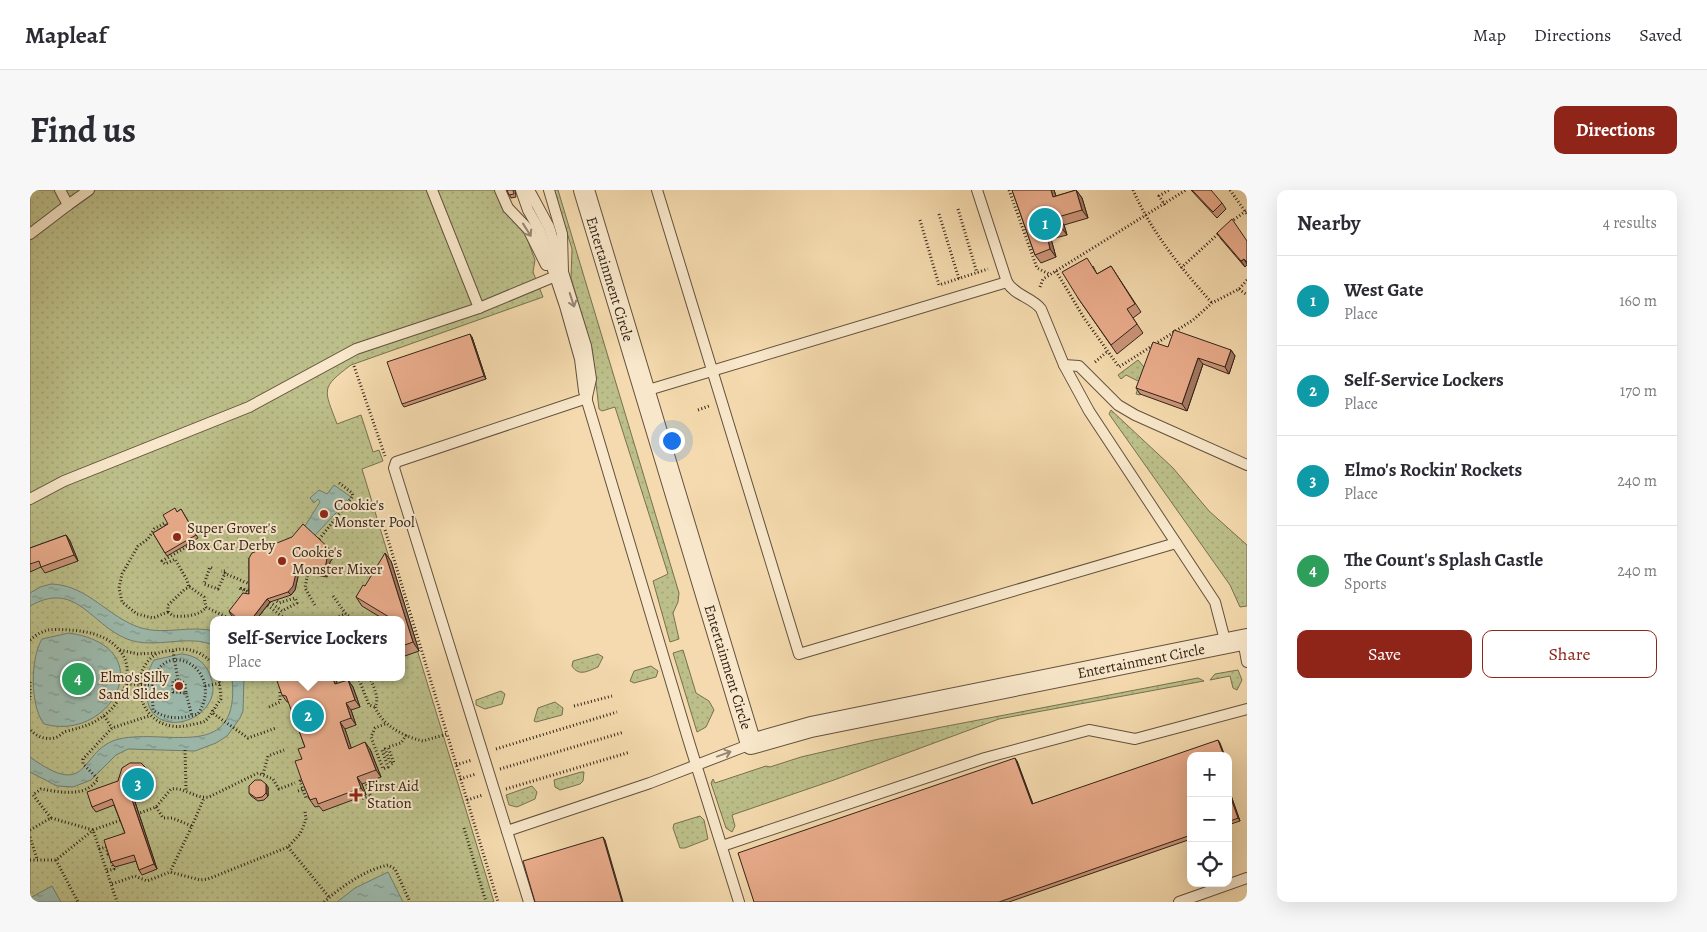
<!DOCTYPE html>
<meta charset="utf-8">
<style>
:root{--surface:#fff;--page:#f7f7f7;--text:#2b2b33;--muted:#7c7c81;--line:#e1e1e2;--accent:#8f2418}
body{margin:0;font-family:Alegreya,serif;background:var(--page);color:var(--text)}
.controls{position:absolute;right:15px;bottom:15px;display:grid;overflow:hidden;border-radius:10px;box-shadow:0 5px 20px #0002}
.controls button{width:45px;height:45px;display:grid;place-items:center;padding:0;border:0;border-bottom:1px solid var(--line);background:var(--surface);color:var(--text);font:25px sans-serif}
.you{position:absolute;left:641px;top:250px;width:18px;height:18px;margin:-12px;border:4px solid #fff;border-radius:50%;background:#1a73e8;box-shadow:0 0 0 8px #1a73e833}
.badge{display:grid;place-items:center;width:32px;height:32px;border-radius:50%;background:var(--accent);color:#fff;font-size:16px;font-weight:700}
.pin{position:absolute;translate:-50% -50%;border:2px solid #fff;box-shadow:0 1px 5px #0006}
.popup{position:absolute;left:180px;top:426px;width:195px;height:65px;box-sizing:border-box;display:grid;place-content:center;border-radius:10px;background:var(--surface);filter:drop-shadow(0 1px 4px #0005);font-size:16px;white-space:nowrap;color:var(--muted)}
.popup b{font-size:19px;color:var(--text)}
.popup::after{content:'';position:absolute;left:50%;top:100%;margin-left:-10px;border:10px solid transparent;border-top-color:var(--surface)}
.list{margin:0;padding:0;list-style:none}
h2{display:flex;justify-content:space-between;align-items:center;height:65px;margin:0;padding:0 20px;font-size:21px}
h2 small{font-size:16px;font-weight:400;color:var(--muted)}
.list li{display:grid;grid-template-columns:32px 1fr auto;gap:15px;align-items:center;box-sizing:border-box;height:90px;padding:0 20px;border-top:1px solid var(--line)}
.list b{display:block;font-size:19px;white-space:nowrap}
.list p{margin:0;font-size:16px;white-space:nowrap;color:var(--muted)}
.list em{font-size:16px;font-style:normal;color:var(--muted)}
.actions{display:flex;gap:10px;padding:15px 20px}
.actions a{flex:1;padding:11px 0;border:1px solid var(--accent);border-radius:10px;text-align:center;font-size:18px;color:var(--accent)}
.actions .main{background:var(--accent);color:#fff}
.icon{flex:none;width:28px;height:28px;fill:none;stroke:currentColor;stroke-width:2;stroke-linecap:round;stroke-linejoin:round}
.map{position:relative;flex:none;width:1217px;height:712px;overflow:hidden;border-radius:10px}
header{display:flex;align-items:center;gap:30px;box-sizing:border-box;height:70px;padding:0 25px;background:var(--surface);border-bottom:1px solid var(--line)}
header strong{font-size:24px}
nav{display:flex;gap:28px;margin-inline-start:auto;font-size:18px}
.intro{display:flex;align-items:center;justify-content:space-between;box-sizing:border-box;height:120px;padding:0 30px}
h1{margin:0;font-size:35px}
.button{padding:12px 22px;border-radius:10px;background:var(--accent);color:#fff;font-size:18px;font-weight:700}
main{display:flex;gap:30px;padding:0 30px}
aside{flex:1;background:var(--surface);border-radius:10px;box-shadow:0 5px 20px #0002}
.map>svg:first-child{display:block}
</style>
<header>
<strong>Mapleaf</strong>
<nav><a>Map</a><a>Directions</a><a>Saved</a></nav>
</header>
<div class="intro"><h1>Find us</h1><a class="button">Directions</a></div>
<main>
<div class="map">
<svg width="1217" height="712" viewBox="0 0 1217 712">
<defs>
<pattern id="green-dots" width="8" height="8" patternUnits="userSpaceOnUse" patternTransform="scale(1.25)"><rect width="8" height="8" fill="#bcbf89"/><path d="M2 2h.1M6 6h.1" fill="none" stroke="#a2a476" stroke-width="1.8" stroke-linecap="round"/></pattern>
<pattern id="water-ripples" width="26" height="14" patternUnits="userSpaceOnUse" patternTransform="scale(1.25)"><rect width="26" height="14" fill="#9cbaad"/><path d="M2 4q2-2 4 0t4 0M15 11q2-2 4 0t4 0" fill="none" stroke="#80978c"/></pattern>
</defs>
<rect width="100%" height="100%" fill="#f4daae"/>
<filter id="stains"><feTurbulence type="fractalNoise" baseFrequency=".004" numOctaves="4"/><feColorMatrix values="0 0 0 0 .2 0 0 0 0 .09 0 0 0 0 .02 0 0 0 .5 -.17"/></filter>
<radialGradient id="worn" r=".72"><stop offset=".6" stop-color="#630" stop-opacity="0"/><stop offset="1" stop-color="#630" stop-opacity=".3"/></radialGradient>
<!-- green -->
<g fill="url(#green-dots)" stroke="#787150" fill-rule="evenodd">
<path d="M0,0h465l7,18 23,25 10,27 -2,12 10,25 -192,68c-31,23 -27,24 -14,59l24,-9 12,37 6,-2 4,11 -21,8 132,433h-464zM184,430h188v57h-188z"/>
<path d="M524,0h4l121,403 -1,9 -5,11 6,26 -9,3 -17,-61 15,-7 -53,-167 -13,4 -3,-2 -7,-60 -21,-71 1,-29z"/>
<path d="M1108,170l11,13 -9,22 -4,-1 4,-12 -14,-7 -5,4 -3,-4z"/>
<path d="M1081,220l62,58 36,43 38,34v61l-7,1 -10,-22 -121,-171z"/>
<path d="M653,460l13,43 13,8 5,9 -8,17 -9,5 -24,-79z"/>
<path d="M568,464l5,3 -5,10c-10,4 -19,10 -26,-1l1,-5z"/>
<path d="M621,476l7,5 -2,6 -22,6 -4,-2 4,-10z"/>
<path d="M1208,480l4,10 -5,10 -4,-2 -3,-12 -20,4 5,-6z"/>
<path d="M1168,488l6,3 -205,38 -165,61 -102,35 3,11 -3,6 -6,-4 -15,-45 2,-4 2,4 51,-17 4,1 31,-10 73,-17z"/>
<path d="M471,501l4,3 -3,10 -17,5 -9,-4v-5l3,-1z"/>
<path d="M525,512l8,6 -1,7 -26,7 -2,-1 4,-13z"/>
<path d="M551,582h3l-1,9 -3,3 -20,6 -5,-3 -1,-7z"/>
<path d="M502,596l5,6 -2,7 -18,8 -8,-2 -3,-10z"/>
<path d="M670,626l4,4 4,19 -23,9h-5l-7,-20 1,-4z"/>
</g>
<!-- water -->
<g fill="url(#water-ripples)" stroke="#727e71">
<path d="M304,295l17,12 -48,51 -8,-6 25,-40 -2,-3 -4,4 -4,-5 9,-8 8,4z"/>
<path d="M21,394c37,1 56,33 90,44 24,7 49,-3 73,3v15c-23,-13 -60,4 -87,-7 -37,-15 -51,-59 -97,-33v-13l10,-6z"/>
<path d="M39,443c95,14 42,110 -25,91 -14,-18 -14,-65 -2,-85z"/>
<path d="M151,464c14,1 24,8 29,21 18,40 -50,68 -62,28 -5,-17 -2,-29 6,-43z"/>
<path d="M202,487h12l-1,34 -3,7 -13,18 -11,7 -21,8 -67,-2 -12,6 -25,25 -18,7 -16,-1 -27,-14v-15c62,45 48,-8 89,-18 49,-11 122,25 113,-62z"/>
<path d="M358,682l15,30h-66l18,-14z"/>
<path d="M22,696l9,16h-31v-4z"/>
</g>
<g fill="none" stroke-linecap="round" stroke-linejoin="round">
<!-- service casing -->
<g stroke="#63513e" stroke-width="12">
<g id="service">
<path d="M30,0l8,15 21,-15"/>
<path d="M402,0l47,118 84,-35 -1,-39 -13,-44"/>
<path d="M470,0l8,18 20,21 18,36"/>
<path d="M491,0l7,20 12,21 25,75 15,53 4,32 105,351 50,160"/>
<path d="M499,0l20,37 37,119 5,33 -4,18"/>
<path d="M627,0l142,464 377,-111"/>
<path d="M0,44l38,-29"/>
<path d="M977,92c8,14 25,15 34,27l23,56 25,46 126,191 11,42"/>
<path d="M1034,175l15,1 39,39 17,10 112,50"/>
<path d="M615,201l362,-109 -30,-92"/>
<path d="M0,309l34,-18 185,-74 107,-58 123,-41"/>
<path d="M1213,450l4,22"/>
<path d="M477,641l143,-48 101,-39"/>
<path d="M692,656l263,-88 104,-28 46,9 112,-30"/>
<path d="M499,712l-135,-434 2,-6 191,-64"/>
<path d="M1149,712l68,-24"/>
</g>
</g>
<!-- minor casing -->
<g stroke="#63513e" stroke-width="22">
<path id="minor" d="M554,0l167,554 60,-17 436,-88"/>
</g>
<!-- path -->
<g stroke="#332318" stroke-width="3" stroke-dasharray="1 2.5" stroke-linecap="butt">
<path d="M979,0l28,78 12,6"/>
<path d="M1103,0c19,43 48,78 79,113"/>
<path d="M1200,0l17,24"/>
<path d="M1135,15l-6,-9 10,-6"/>
<path d="M928,19l19,64"/>
<path d="M909,24l20,65"/>
<path d="M890,30l19,65 49,-16"/>
<path d="M1201,32l16,-12"/>
<path d="M1151,78l38,-35"/>
<path d="M1026,81l28,47 35,49 74,-47 19,-17 27,-14 8,-9"/>
<path d="M1010,97l3,-8 143,-89"/>
<path d="M1209,99l8,6"/>
<path d="M1065,172l13,-11"/>
<path d="M324,176l31,90"/>
<path d="M668,220l11,-4"/>
<path d="M352,330l65,214"/>
<path d="M138,338l-3,-5 -11,6 -6,10 -10,7 -16,28 -3,14 3,14 15,12 16,4 15,-6"/>
<path d="M287,352l36,-46 -1,-3 -14,-11"/>
<path d="M157,354l1,2 -26,15 3,3 10,-5 12,21 2,8"/>
<path d="M278,382l-3,16 11,19"/>
<path d="M194,383l28,12"/>
<path d="M222,401l-13,-3 13,6"/>
<path d="M303,406l13,18 8,6"/>
<path d="M237,410l15,11 15,-8 -2,-5 -16,5 -5,-4"/>
<path d="M235,413l21,17"/>
<path d="M138,422v-7l17,-16 5,-2 14,10 2,10 26,13"/>
<path d="M138,422l5,4c11,1 27,0 33,-9"/>
<path d="M299,430l17,-6"/>
<path d="M307,430h6"/>
<path d="M0,450c14,-12 21,-11 39,-10 18,1 39,5 51,21 17,20 1,54 -18,66 -11,8 -22,11 -35,14 -4,1 -6,4 -10,6 -9,4 -21,0 -27,-8"/>
<path d="M90,460l18,4 18,-1"/>
<path d="M143,461l5,29 -5,1v11l13,1 -1,-10 -7,-3"/>
<path d="M184,475c-11,-12 -23,-18 -40,-15 -6,1 -14,1 -19,5 -30,19 -15,82 35,70 4,-1 12,-2 15,-4 6,-5 11,-16 16,-22l-2,-22"/>
<path d="M328,487l11,28 6,2"/>
<path d="M340,487c3,10 10,20 5,30 7,18 29,30 48,34l24,-7 51,168"/>
<path d="M0,492v18"/>
<path d="M97,494l25,1c10,-51 75,-16 46,29 -16,5 -31,6 -45,-4l-1,-25"/>
<path d="M175,496l16,-3"/>
<path d="M156,503l6,23"/>
<path d="M544,516l38,-10"/>
<path d="M239,517l11,-5v-12"/>
<path d="M182,520l2,4 34,24 28,-10"/>
<path d="M74,526l8,12"/>
<path d="M355,534l-10,4 -4,9 12,32 5,-2 -6,-17 3,-1 6,15 3,-1 -6,-16 13,-4 6,-9"/>
<path d="M466,559l121,-37"/>
<path d="M155,560l1,40"/>
<path d="M426,575l16,-5"/>
<path d="M470,579l124,-37"/>
<path d="M233,584l5,-18 16,-6"/>
<path d="M274,589l-4,2 6,17 5,-2"/>
<path d="M430,589l16,-5"/>
<path d="M335,591l10,27"/>
<path d="M476,599l124,-37"/>
<path d="M268,601l11,-4"/>
<path d="M330,607l1,2 10,-3"/>
<path d="M437,610l16,-5"/>
<path d="M126,617l7,11h9l20,8 -22,46"/>
<path d="M107,624l19,-7 15,-18c14,-2 24,10 38,8l49,-24 15,6 6,10 16,-6"/>
<path d="M21,628l-18,-23 8,-6c19,3 44,9 57,-10l-15,-15v-5l29,-31 37,-12"/>
<path d="M162,636l12,-28"/>
<path d="M434,638l22,74"/>
<path d="M0,640l21,-12 42,12 24,72"/>
<path d="M0,647l7,22"/>
<path d="M258,657l41,50"/>
<path d="M69,659l7,-2 2,7h2"/>
<path d="M0,670h26l37,-30 31,-11"/>
<path d="M26,670l22,42"/>
<path d="M77,681l7,-2 -3,-8h2"/>
<path d="M82,694l23,-8 12,5 23,-9 30,8 8,-1 80,-32 12,-13 6,-14 -1,-9"/>
<path d="M294,712c18,-16 41,-32 64,-37l7,4 15,33"/>
</g>
<!-- service -->
<use href="#service" stroke="#f8e7ca" stroke-width="10"/>
<!-- minor -->
<use href="#minor" stroke="#f8e7ca" stroke-width="20"/>
<!-- path-bridge -->
<path stroke="#332318" stroke-width="3" stroke-dasharray="1 2.5" stroke-linecap="butt" d="M182,378l-2,-1 -6,17 14,5 8,-18h-5"/>
</g>
<!-- wall -->
<g fill="#ca9579" stroke="#332318">
<path d="M477,0h8l1,7 -5,1z"/>
<path d="M982,0h42l2,6 20,-6 6,8 6,20 -24,7 3,10 -16,4 5,18 -15,6 -6,-8z"/>
<path d="M1161,0l31,13 4,6 -9,9z"/>
<path d="M1187,43l30,8v24l-2,2 -24,-28z"/>
<path d="M1063,76l4,8 14,-8 30,46 -8,6 10,15 -26,21 -39,-56z"/>
<path d="M442,147l14,42 -82,28 -2,-3z"/>
<path d="M1138,157l63,3 4,6 -6,18 -26,-10 -16,47 -47,-17 -4,-6z"/>
<path d="M151,319l17,29 -31,18 -14,-23 15,-9 9,-12z"/>
<path d="M36,345l4,6 8,20 -33,12 -4,-6 -11,5v-24z"/>
<path d="M303,362l2,3 -5,7 -3,15 -28,-5 -4,18 -4,5 -21,7 -14,18h-19l-6,-5 -2,-4 20,-17v-36z"/>
<path d="M361,371l28,90 -17,6v-37h-17l-23,-14 -6,-9 9,-11z"/>
<path d="M318,490l5,7 7,20 -9,3 5,15 -11,4 6,19 19,1 11,28 -19,7 4,11 -43,16 -4,-5 -4,1 -5,-7 -8,-41 3,-12 -16,-45h-2l-5,-7 55,-11z"/>
<path d="M1190,553l-29,13v83l-182,63h-255l263,-141 16,43z"/>
<path d="M118,580l4,5 1,6v11l-18,10 22,67 -15,6 -3,-5 -3,-9 -21,6 -4,-5 14,-29 -11,-28 -18,7 -4,-5 26,-26z"/>
<path d="M238,597v9l-4,4 -6,1 -7,-5 -2,-3z"/>
<path d="M1198,597l12,34 -12,4z"/>
</g>
<!-- shaded-wall -->
<g fill="#a47963" stroke="#332318">
<path d="M1021,0h3l5,15 -6,-8z"/>
<path d="M1046,0l6,8 6,20 -6,-8z"/>
<path d="M1028,27l6,8 3,10 -6,-8z"/>
<path d="M1016,41l5,8 5,18 -6,-8z"/>
<path d="M1214,69l3,5v1l-2,2 -4,-6z"/>
<path d="M440,144l2,3 14,42 -2,-3z"/>
<path d="M1201,160l4,6 -6,18 -4,-7z"/>
<path d="M1168,168l5,6 -16,47 -5,-7z"/>
<path d="M36,345l4,6 8,20 -4,-6z"/>
<path d="M303,362l2,3 -5,7 -3,15 -3,-3 3,-16z"/>
<path d="M355,363l6,8 28,90 -6,-9z"/>
<path d="M267,379l2,3 -4,18 -4,5 -3,-3z"/>
<path d="M237,409l3,3 -14,18h-5z"/>
<path d="M302,487h3l5,15 -5,-8z"/>
<path d="M318,490l5,7 7,20 -5,-7z"/>
<path d="M316,513l5,7 5,15 -5,-7z"/>
<path d="M310,532l5,7 9,27 -5,-7z"/>
<path d="M1188,550l2,3 5,13h-1z"/>
<path d="M335,552l5,7 11,28 -5,-7z"/>
<path d="M985,568l2,3 17,46 -2,-3z"/>
<path d="M118,580l4,5 1,6v11l-4,-5z"/>
<path d="M327,587l5,7 4,11 -5,-7z"/>
<path d="M236,594l2,3v9l-2,-3z"/>
<path d="M1198,597l12,34 -2,-3 -10,-28z"/>
<path d="M101,607l4,5 22,67 -3,-5z"/>
<path d="M573,647l2,3 18,62h-1z"/>
</g>
<!-- building -->
<g fill="#ebad8d" stroke="#332318">
<path d="M477,0h6l1,4 -5,1z"/>
<path d="M982,0h39l2,7 23,-7 6,20 -24,7 3,10 -15,4 4,18 -15,6z"/>
<path d="M1162,0h19l11,13 -9,9z"/>
<path d="M1202,29l15,22v21l-3,-3 -3,2 -24,-28z"/>
<path d="M1057,68l10,16 14,-8 24,38 -8,5 10,15 -26,21 -33,-47 -16,-26z"/>
<path d="M1144,140l57,20 -6,17 -27,-9 -16,46 -46,-16 17,-46 15,5z"/>
<path d="M440,144l14,42 -82,28 -15,-42z"/>
<path d="M145,318l2,4 4,-3 15,26 -31,18 -12,-20 15,-9 -5,-9z"/>
<path d="M273,334l30,28 -6,6 -3,16 -27,-5 -4,17 -5,6 -21,7 -16,21h-12l-10,-9 14,-18 6,1v-36l3,-5 40,-16z"/>
<path d="M36,345l8,20 -33,12 -2,-6 -9,3v-16z"/>
<path d="M355,363l28,89 -11,4v-26h-8l-38,-23 7,-12 2,1z"/>
<path d="M302,487l3,7 13,-4 7,20 -9,3 5,15 -11,4 9,27 16,-7 11,28 -19,7 4,11 -43,16 -2,-6 -6,2 -8,-19 -7,-20 7,-2 -4,-10 7,-2 -19,-51 -4,-1 -6,-17z"/>
<path d="M1188,550l6,16h-33v79l-192,67h-245l-16,-49 277,-95 17,46z"/>
<path d="M100,573h11l7,7 2,5 -1,12 -18,10 23,67 -15,6 -5,-15 -23,7 -7,-22 21,-7 -13,-34 -20,8 -5,-15 31,-11 4,-13z"/>
<path d="M225,590h6l5,4v9l-4,4 -6,1 -7,-5v-7z"/>
<path d="M1198,600l10,28 -10,4z"/>
<path d="M573,647l19,65h-87l-12,-41z"/>
</g>
<!-- one-way arrows -->
<defs><path id="oneway-shaft" d="M-6 0H5M1.5-3L5.5 0L1.5 3" fill="none" stroke-width="1.6" stroke-linecap="round" stroke-linejoin="round" transform="scale(1.25)"/></defs>
<g stroke="#968571">
<use href="#oneway-shaft" transform="translate(497 40) rotate(58)"/>
<use href="#oneway-shaft" transform="translate(542 110) rotate(72)"/>
<use href="#oneway-shaft" transform="translate(694 564) rotate(-20)"/>
</g>
<!-- markers -->
<g fill="#8f2418" stroke="#f8e7ca" stroke-width="2">
<circle cx="294" cy="324" r="5"/>
<circle cx="147" cy="347" r="5"/>
<circle cx="252" cy="371" r="5"/>
<circle cx="149" cy="496" r="5"/>
<path d="M323.5 597.5h5v5h5v5h-5v5h-5v-5h-5v-5h5z"/>
</g>
<g text-anchor="middle" stroke-width="4" stroke-linejoin="round" paint-order="stroke">
<!-- street labels -->
<g font-size="15" fill="#332318" stroke="#f8e7ca">
<text transform="translate(580 89) rotate(73)" y="5">Entertainment Circle</text>
<text transform="translate(1111 471) rotate(-11)" y="5">Entertainment Circle</text>
<text transform="translate(698 477) rotate(73)" y="5">Entertainment Circle</text>
</g>
<!-- poi labels -->
<g font-size="15" fill="#332318" stroke="#f8e7ca" text-anchor="start">
<text x="304" y="320">Cookie's<tspan x="304" dy="17">Monster Pool</tspan></text>
<text x="157" y="343">Super Grover's<tspan x="157" dy="17">Box Car Derby</tspan></text>
<text x="262" y="367">Cookie's<tspan x="262" dy="17">Monster Mixer</tspan></text>
<text x="139" y="492" text-anchor="end">Elmo's Silly<tspan x="139" dy="17">Sand Slides</tspan></text>
<text x="337" y="601">First Aid<tspan x="337" dy="17">Station</tspan></text>
</g>
</g>
<rect width="100%" height="100%" filter="url(#stains)"/>
<rect width="100%" height="100%" fill="url(#worn)"/>
</svg>
<div class="controls">
<button>+</button>
<button>−</button>
<button><svg class="icon" aria-label="locate" viewBox="0 0 24 24"><circle cx="12" cy="12" r="6"/><path d="M12 2v4M12 18v4M2 12h4M18 12h4"/></svg></button>
</div>
<div class="you"></div>
<div class="pin badge" style="left:1015px;top:34px;background:#0f9aa8">1</div>
<div class="pin badge" style="left:278px;top:526px;background:#0f9aa8">2</div>
<div class="popup"><b>Self-Service Lockers</b>Place</div>
<div class="pin badge" style="left:108px;top:594px;background:#0f9aa8">3</div>
<div class="pin badge" style="left:48px;top:489px;background:#2e9e5b">4</div>
</div>
<aside>
<h2>Nearby<small>4 results</small></h2>
<ul class="list">
<li><span class="badge" style="background:#0f9aa8">1</span><div><b>West Gate</b><p>Place</p></div><em>160 m</em></li>
<li><span class="badge" style="background:#0f9aa8">2</span><div><b>Self-Service Lockers</b><p>Place</p></div><em>170 m</em></li>
<li><span class="badge" style="background:#0f9aa8">3</span><div><b>Elmo's Rockin' Rockets</b><p>Place</p></div><em>240 m</em></li>
<li><span class="badge" style="background:#2e9e5b">4</span><div><b>The Count's Splash Castle</b><p>Sports</p></div><em>240 m</em></li>
</ul>
<div class="actions"><a class="main">Save</a><a>Share</a></div>
</aside>
</main>
